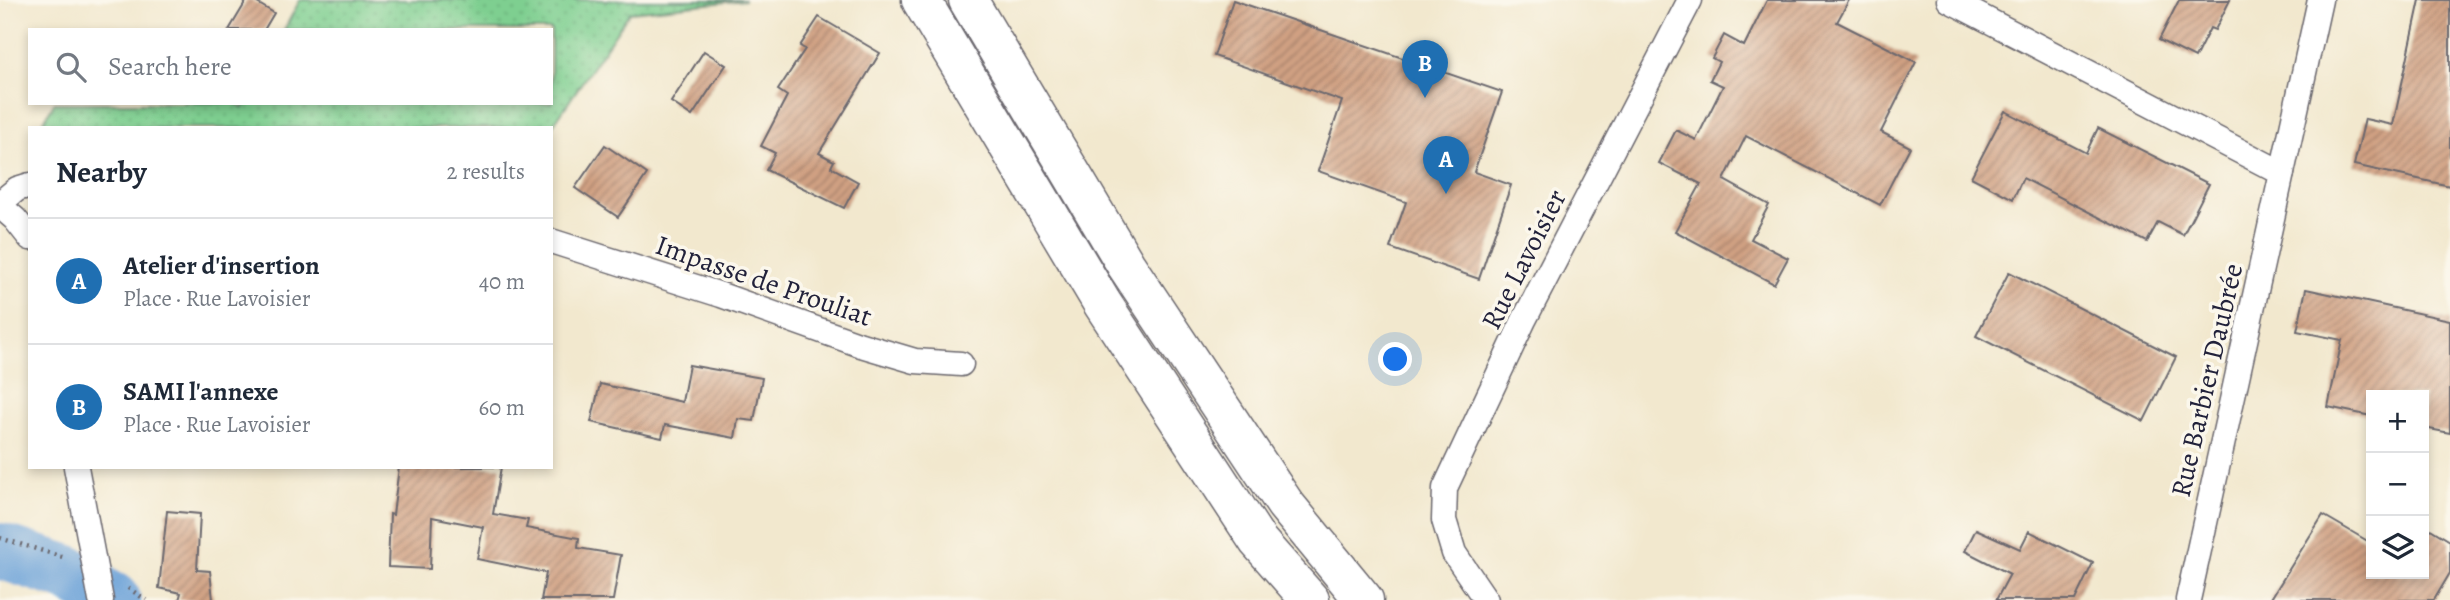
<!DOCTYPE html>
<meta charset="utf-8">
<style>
:root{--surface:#fff;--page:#f2f2f3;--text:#1f2937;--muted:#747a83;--line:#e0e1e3;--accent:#1f6fb2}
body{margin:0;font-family:Alegreya,serif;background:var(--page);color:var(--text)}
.controls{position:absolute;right:21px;bottom:21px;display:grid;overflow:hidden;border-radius:0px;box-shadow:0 4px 10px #0003}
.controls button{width:63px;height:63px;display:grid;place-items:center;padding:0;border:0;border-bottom:2px solid var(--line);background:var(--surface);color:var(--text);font:35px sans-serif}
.you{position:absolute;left:1396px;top:360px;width:24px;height:24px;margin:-18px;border:5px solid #fff;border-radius:50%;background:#1a73e8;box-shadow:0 0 0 10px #1a73e833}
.badge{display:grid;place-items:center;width:46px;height:46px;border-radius:50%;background:var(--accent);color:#fff;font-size:23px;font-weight:700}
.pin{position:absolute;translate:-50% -58px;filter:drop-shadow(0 2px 4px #0008)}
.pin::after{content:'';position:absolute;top:37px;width:24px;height:21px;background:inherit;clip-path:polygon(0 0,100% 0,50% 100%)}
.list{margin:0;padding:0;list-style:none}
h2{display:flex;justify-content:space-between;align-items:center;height:91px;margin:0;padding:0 28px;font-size:30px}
h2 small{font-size:23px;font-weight:400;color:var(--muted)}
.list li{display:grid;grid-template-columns:46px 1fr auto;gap:21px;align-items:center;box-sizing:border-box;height:126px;padding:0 28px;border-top:2px solid var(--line)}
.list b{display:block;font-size:26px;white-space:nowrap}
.list p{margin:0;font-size:23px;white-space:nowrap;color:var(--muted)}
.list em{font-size:23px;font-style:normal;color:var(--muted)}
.icon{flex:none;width:38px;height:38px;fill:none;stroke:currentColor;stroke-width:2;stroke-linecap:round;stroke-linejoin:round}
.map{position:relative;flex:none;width:2450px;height:600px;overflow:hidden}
.search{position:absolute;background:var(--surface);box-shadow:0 4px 10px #0003;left:28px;top:28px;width:525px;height:77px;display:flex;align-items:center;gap:18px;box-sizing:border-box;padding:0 24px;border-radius:0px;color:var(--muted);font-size:26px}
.panel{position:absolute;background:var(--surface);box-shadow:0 4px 10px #0003;left:28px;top:126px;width:525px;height:343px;border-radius:0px}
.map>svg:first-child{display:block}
</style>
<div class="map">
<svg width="2450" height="600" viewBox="0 0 2450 600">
<defs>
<pattern id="garden-dots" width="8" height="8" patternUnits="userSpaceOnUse" patternTransform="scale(1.75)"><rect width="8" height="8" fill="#7ecf90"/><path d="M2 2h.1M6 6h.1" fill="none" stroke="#6db17d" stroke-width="1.8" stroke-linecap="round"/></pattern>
<pattern id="building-hatch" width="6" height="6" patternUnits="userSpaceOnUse" patternTransform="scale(1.75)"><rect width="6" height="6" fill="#d0a082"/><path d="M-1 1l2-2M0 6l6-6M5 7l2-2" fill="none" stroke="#a8826c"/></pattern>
</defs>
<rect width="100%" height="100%" fill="#fbf7ec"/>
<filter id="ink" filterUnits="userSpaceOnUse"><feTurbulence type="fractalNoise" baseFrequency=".0143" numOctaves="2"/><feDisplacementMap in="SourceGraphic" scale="14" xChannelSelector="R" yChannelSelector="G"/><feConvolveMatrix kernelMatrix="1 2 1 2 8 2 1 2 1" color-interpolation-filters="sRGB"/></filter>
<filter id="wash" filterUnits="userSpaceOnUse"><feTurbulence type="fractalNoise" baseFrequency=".00686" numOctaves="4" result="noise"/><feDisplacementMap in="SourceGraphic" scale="28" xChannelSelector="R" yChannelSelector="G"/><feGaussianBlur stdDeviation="1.57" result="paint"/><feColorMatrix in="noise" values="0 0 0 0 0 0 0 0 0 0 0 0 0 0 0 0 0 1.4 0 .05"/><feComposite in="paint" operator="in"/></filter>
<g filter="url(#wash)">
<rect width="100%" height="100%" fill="#f2e8ce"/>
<!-- garden -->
<path fill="url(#garden-dots)" stroke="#507866" stroke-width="2" d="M300,0h445l-115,12 -79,116h-511l14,-25h181l8,5 3,-5h305v-73h-267z"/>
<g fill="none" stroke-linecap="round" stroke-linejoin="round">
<!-- river -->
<path stroke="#6ba1d8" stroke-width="56" d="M0,551l68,22 45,27"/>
</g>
<g id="blocks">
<!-- building -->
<g fill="url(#building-hatch)">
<path d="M247,0h5l22,13 -10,17h-35z"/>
<path d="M1233,0l269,92 -28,80 37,13 -32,94 -89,-31 16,-46 -88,-31 24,-70 -128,-45z"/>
<path d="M1767,0h82l-12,22 79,40 -35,70 29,15 -30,58 -134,-69 -22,44 45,25 -18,34 37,19 -14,26 -99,-53 26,-47 -42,-21 17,-33 20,10 27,-54 -13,-6 9,-18 -7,-4 12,-23 20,11z"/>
<path d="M2179,0h51l-15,30 -5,-2 -15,30 -36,-18z"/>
<path d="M2420,0h30v186l-96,-21 11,-46 28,6z"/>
<path d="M819,17l61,36 -61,100 15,8 -3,6 27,15 -14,26 -78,-38 9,-17 -14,-7 26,-50 -9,-6 27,-41 -5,-3z"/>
<path d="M704,51l22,14 -34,51 -21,-14z"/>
<path d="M2005,111l81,42 12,-25 111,56 -26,51 -25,-13 -11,20 -124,-64 -10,21 -42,-22z"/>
<path d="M605,145l42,29 -29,43 -43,-29z"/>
<path d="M2009,272l167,85 -32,64 -168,-85z"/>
<path d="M2306,289l144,31v113l-26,-5v-33h-53v21l-43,-9 14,-67 -45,-9z"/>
<path d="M689,365l73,13 -8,43 -16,-2 -3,19 -70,-13 -3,13 -71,-16 9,-38 82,18z"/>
<path d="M399,467h102l-8,47 35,6 -2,8 53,10 -1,10 43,7 -8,45h-72l5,-27 -69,-14 6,-32 -51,-10 -2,52 -42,-2 2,-53 3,1z"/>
<path d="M167,511l33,3 -3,56 13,1 3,29h-34l2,-7 -22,-5z"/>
<path d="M2323,515l48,28v31h53v-49l26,16v32l-16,27h-164z"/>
<path d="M1976,529l44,20 9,-18 64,32 -18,37h-79l14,-26 -45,-23z"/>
</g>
</g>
</g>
<g filter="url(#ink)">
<use href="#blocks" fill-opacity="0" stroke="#6b676e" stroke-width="2"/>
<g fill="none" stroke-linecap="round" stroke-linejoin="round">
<!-- street casing -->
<g stroke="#6b676e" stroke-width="27">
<g id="street">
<path d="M1949,0l333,173 -94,427"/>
<path d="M2282,173l38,-173"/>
<path d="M0,203l17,-14 13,-4"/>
<path d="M0,206l15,13 15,19"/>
<path d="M551,241l170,54 140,50 54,16 46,3"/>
<path d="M76,467l25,133"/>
<path d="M1486,600l-32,-47 -10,-33 1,-32 79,-168 166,-320"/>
</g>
</g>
<!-- highway casing -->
<g stroke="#6b676e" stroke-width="41">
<g id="highway">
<path d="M921,0l181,303 156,238 52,59"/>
<path d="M968,0l158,265 159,239 79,96"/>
</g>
</g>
<!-- path -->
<g stroke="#6b676e" stroke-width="4.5" stroke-dasharray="2 5" stroke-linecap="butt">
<path d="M0,538l66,20"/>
<path d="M128,588l18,12"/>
</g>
<!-- street -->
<use href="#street" stroke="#fff" stroke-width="24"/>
<!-- highway -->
<use href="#highway" stroke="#fff" stroke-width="38"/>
</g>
</g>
<g text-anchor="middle" stroke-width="7" stroke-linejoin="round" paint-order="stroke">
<!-- street labels -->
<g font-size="28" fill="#22223b" stroke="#fbf7ec">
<text transform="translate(1523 259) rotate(-63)" y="10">Rue Lavoisier</text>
<text transform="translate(764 280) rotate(19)" y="10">Impasse de Prouliat</text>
<text transform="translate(2206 380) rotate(-77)" y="10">Rue Barbier Daubrée</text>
</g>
</g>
</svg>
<div class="controls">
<button>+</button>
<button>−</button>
<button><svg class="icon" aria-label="layers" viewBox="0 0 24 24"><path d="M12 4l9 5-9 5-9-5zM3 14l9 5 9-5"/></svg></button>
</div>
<div class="you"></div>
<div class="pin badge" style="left:1446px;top:194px">A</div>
<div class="pin badge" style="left:1425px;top:98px">B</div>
<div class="search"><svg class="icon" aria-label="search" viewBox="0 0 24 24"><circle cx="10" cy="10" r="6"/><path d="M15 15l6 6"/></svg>Search here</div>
<section class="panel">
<h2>Nearby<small>2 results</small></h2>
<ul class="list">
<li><span class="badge">A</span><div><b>Atelier d'insertion</b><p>Place · Rue Lavoisier</p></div><em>40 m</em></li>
<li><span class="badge">B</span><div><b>SAMI l'annexe</b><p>Place · Rue Lavoisier</p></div><em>60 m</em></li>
</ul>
</section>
</div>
